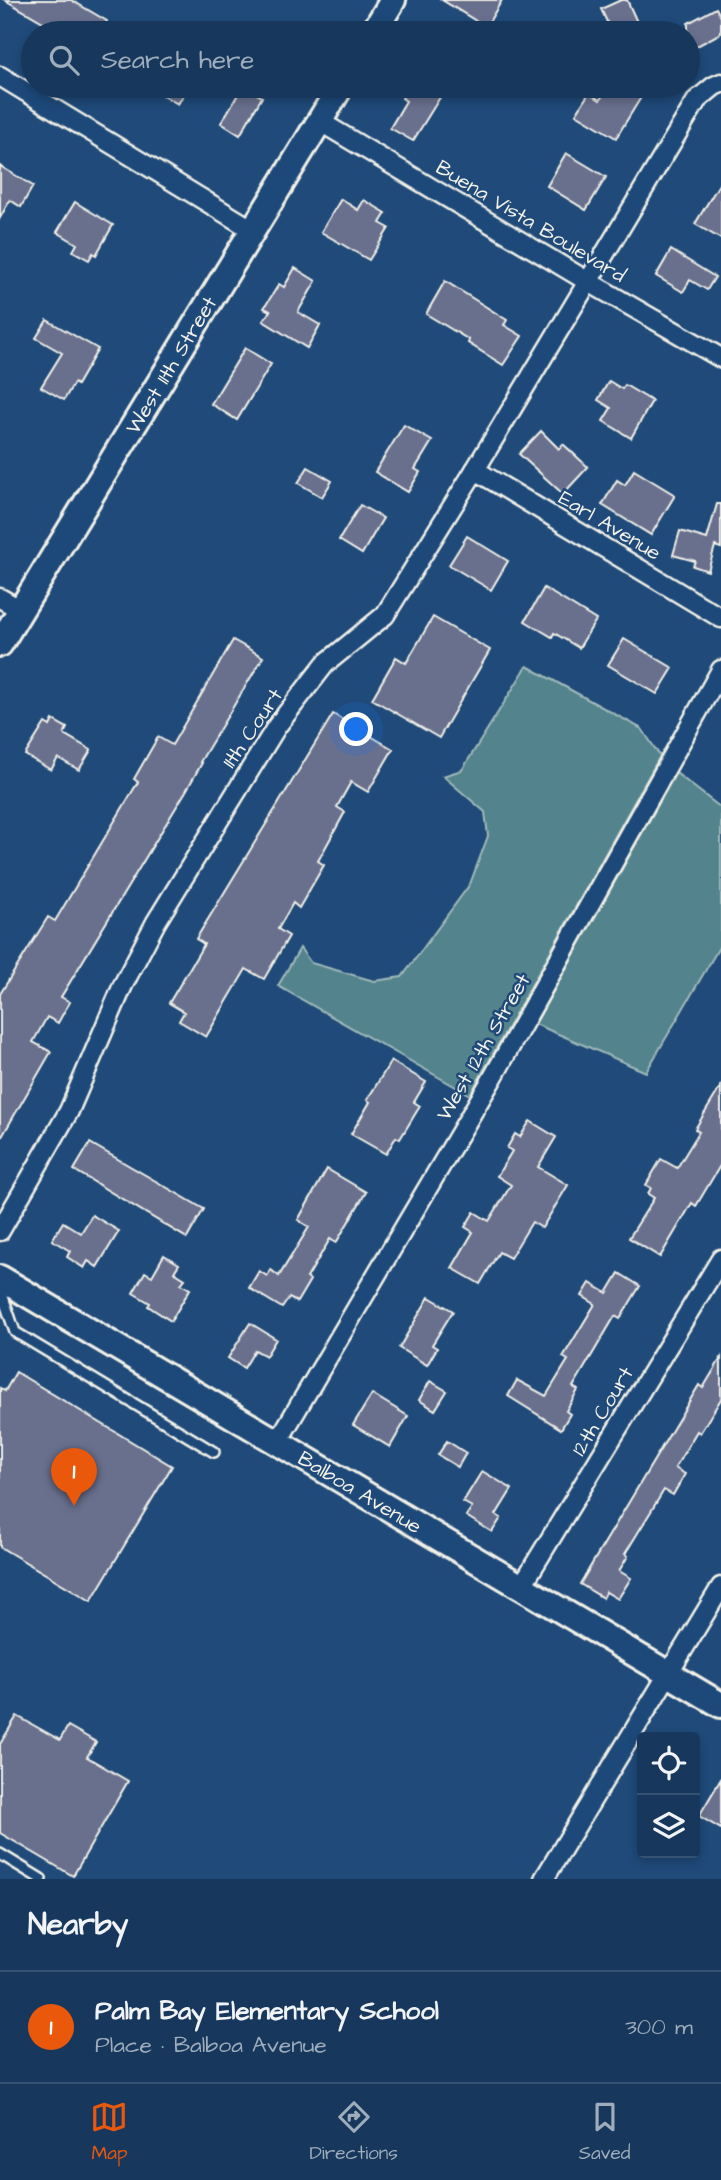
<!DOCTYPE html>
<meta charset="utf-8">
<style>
:root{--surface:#17385c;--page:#244365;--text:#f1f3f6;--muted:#9eacbb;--line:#365272;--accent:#ea580c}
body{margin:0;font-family:"Architects Daughter",sans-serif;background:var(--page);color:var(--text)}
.controls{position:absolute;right:21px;bottom:21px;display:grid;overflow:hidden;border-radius:7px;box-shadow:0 4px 10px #0003}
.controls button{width:63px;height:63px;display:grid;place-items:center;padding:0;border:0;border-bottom:2px solid var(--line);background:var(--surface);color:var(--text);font:35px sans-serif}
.you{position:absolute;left:357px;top:730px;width:24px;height:24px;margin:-18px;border:5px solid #fff;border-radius:50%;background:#1a73e8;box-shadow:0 0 0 10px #1a73e833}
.badge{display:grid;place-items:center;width:46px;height:46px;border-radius:50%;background:var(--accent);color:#fff;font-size:23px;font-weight:700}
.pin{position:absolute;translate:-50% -58px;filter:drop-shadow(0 2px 4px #0008)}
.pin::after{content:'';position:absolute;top:37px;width:24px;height:21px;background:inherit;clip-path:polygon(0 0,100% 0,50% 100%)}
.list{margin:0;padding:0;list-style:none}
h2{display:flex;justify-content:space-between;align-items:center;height:91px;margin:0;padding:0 28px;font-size:30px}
h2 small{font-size:23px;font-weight:400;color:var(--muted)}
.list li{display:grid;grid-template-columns:46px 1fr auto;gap:21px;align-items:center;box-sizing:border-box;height:112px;padding:0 28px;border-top:2px solid var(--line)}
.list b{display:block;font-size:26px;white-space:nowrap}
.list p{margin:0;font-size:23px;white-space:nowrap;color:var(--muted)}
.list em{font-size:23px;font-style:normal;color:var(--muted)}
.icon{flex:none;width:38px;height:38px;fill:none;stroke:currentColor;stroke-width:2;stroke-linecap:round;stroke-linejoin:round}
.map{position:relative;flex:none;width:721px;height:1879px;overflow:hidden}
.search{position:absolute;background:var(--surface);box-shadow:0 4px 10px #0003;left:21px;right:21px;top:21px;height:77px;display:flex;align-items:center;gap:18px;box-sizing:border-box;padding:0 24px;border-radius:38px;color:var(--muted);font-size:26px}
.sheet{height:203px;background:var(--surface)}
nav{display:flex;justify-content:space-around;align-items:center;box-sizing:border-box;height:98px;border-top:2px solid var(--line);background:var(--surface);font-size:19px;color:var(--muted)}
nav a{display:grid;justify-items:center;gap:4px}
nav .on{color:var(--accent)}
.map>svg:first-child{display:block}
</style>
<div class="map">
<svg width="721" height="1879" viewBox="0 0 721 1879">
<rect width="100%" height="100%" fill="#1f4a7a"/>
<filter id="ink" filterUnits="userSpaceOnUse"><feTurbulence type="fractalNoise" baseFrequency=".0143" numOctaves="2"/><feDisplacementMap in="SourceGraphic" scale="14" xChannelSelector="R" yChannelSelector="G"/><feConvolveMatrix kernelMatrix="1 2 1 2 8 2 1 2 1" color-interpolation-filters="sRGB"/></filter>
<g filter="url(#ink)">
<!-- green -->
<g fill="#52838d" stroke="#a3baba" stroke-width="2">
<path d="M527,666l115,63 18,27 -190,339 -192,-109 22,-38 11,15 63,18 28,-4 68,-93 18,-48 -3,-24 -42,-36 19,-6z"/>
<path d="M676,773l45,35v136l-75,128 -111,-48z"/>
</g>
<!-- building -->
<g fill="#69708e" stroke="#f4f1e8" stroke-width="2">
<path d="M5,0h66l36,21 -7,12h-38z"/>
<path d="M442,0h60l-16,27z"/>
<path d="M621,0h6l15,33h-30l-11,-24z"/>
<path d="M716,8l5,9v16l-33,18v-28z"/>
<path d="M146,86h43l-11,18z"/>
<path d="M243,86l19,11 -22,38 -19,-12z"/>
<path d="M410,86h37l-34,55 -23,-13 16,-27 -4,-3z"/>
<path d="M608,86h40l-32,52 -40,-24 13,-21 11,7z"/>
<path d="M566,153l40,24 -20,33 -39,-24z"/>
<path d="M0,166l33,20 -12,21 -11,-7 -10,18z"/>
<path d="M721,181v58l-26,-15z"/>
<path d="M341,199l17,11 6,-10 22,13 -6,10 9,5 -20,32 -48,-28z"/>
<path d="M75,202l38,23 -17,30 -3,-2 -4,7 -16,-9 4,-7 -20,-12z"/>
<path d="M671,250l44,27 -8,13 -17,-10 -7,12 -27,-16z"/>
<path d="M295,268l21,13 -18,31 22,13 -13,23 -44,-27 7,-10 -6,-3 15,-24 5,3z"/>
<path d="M445,281l62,39 -3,5 18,11 -19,29 -35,-22 1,-3 -43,-26z"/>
<path d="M47,320l51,29 -21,36 -3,-2 -10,17 -23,-13 21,-34 -26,-15z"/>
<path d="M245,348l26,16 -34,56 -26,-16z"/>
<path d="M609,381l13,8 3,-4 27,16 -21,37 -28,-17 8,-13 -13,-8z"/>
<path d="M404,425l28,16 -17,28 5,3 -12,20 -33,-20z"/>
<path d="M541,431l18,18 4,-5 25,23 -25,27 -44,-40z"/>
<path d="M308,467l24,14 -10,16 -24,-14z"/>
<path d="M634,470l41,25 -24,40 -49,-30 15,-25 8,5z"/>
<path d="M717,504h4v44l-6,-2 -7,25 -15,-5 2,-5 -22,-6 7,-24 27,8z"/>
<path d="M360,505l23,13 -21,36 -23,-14z"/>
<path d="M467,536l41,25 -17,29 -42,-25z"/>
<path d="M544,588l52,32 -17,28 -25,-15 -2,4 -27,-16z"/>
<path d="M433,617l57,33 -51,88 -67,-39 24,-42 10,6z"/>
<path d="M624,639l49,29 -16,26 -49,-29z"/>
<path d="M233,640l30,17 -63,105 2,1 -16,28 -125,206 9,5 -6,10 -6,11 -11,-6 -14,25 18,10 -51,88v-146l48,-77 7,4 83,-139 -4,-3 24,-42 14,8z"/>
<path d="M333,714l60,35 -25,43 -17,-10 -14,25 8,5 -27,49 6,4 -25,43 -6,-5 -15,26 11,7 -25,43 -18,-10 -40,68 -27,-16 5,-9 -15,-9 35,-59 -8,-5z"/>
<path d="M53,720l14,8 -3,6 27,16 -12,20 -21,-12 -7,12 -26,-15 20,-32 5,3z"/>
<path d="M391,1061l35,21 -12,20 6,4 -20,33 -4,-2 -10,17 -35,-20 19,-32 -3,-2z"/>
<path d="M721,1086v78l-25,42 -4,-3 -32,54 -31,-19 25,-40 -6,-4 3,-6 -5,-3 15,-26 16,9 22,-36 -4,-3z"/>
<path d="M530,1121l26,16 -18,30 30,18 -26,43 -10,-6 -22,36 -11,-6 -19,32 -28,-16 21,-36 -8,-5 9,-15 15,9 22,-36 -14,-9 15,-25 -5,-3 8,-14 5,3z"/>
<path d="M90,1143l114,66 -17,29 -113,-68z"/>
<path d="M327,1169l39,23 -30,51 -6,-4 -23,39 3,2 -13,22 -8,-4 -7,10 -33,-20 10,-17 8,5 4,-6 8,6 30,-49 -11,-7z"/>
<path d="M92,1215l27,16 -22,36 -9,-6 -4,7 -17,-11 3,-6 -18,-11 11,-18 18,11z"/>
<path d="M164,1255l15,9 -5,8 11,7 -4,5 9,5 -19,32 -23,-15 2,-3 -17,-10 12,-21 7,4z"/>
<path d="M619,1273l21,13 -20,33 -5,-3 -42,71 5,3 -12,21 4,3 -9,15 -53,-33 9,-16 29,16 22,-36 -5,-3 32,-53 -13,-8 8,-13 17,10z"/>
<path d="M429,1297l24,14 -21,34 5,3 -10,17 -28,-17z"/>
<path d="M250,1323l26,16 -10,17 -11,-6 -11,18 -16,-10z"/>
<path d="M721,1358v41l-21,34 -3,-2 -22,37 10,6 -12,21 -9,-5 -39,64 3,2 -9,15 12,7 -13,21 -12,-7 -3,6 -23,-14 119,-199 4,3z"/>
<path d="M16,1372l156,94 -81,135 -91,-54v-159l5,3z"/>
<path d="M430,1381l17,10 -12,19 -16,-10z"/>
<path d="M372,1394l36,22 -18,31 -37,-22z"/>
<path d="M447,1441l19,12 -8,14 -20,-12z"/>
<path d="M482,1471l30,18 -16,26 5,3 -9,14 -26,-16 6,-9 -9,-5z"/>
<path d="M17,1716l43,24 8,-14 28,16 -9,15 41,24 -55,95 -73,-43v-89z"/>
<path d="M721,1779v50l-22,-13z"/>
</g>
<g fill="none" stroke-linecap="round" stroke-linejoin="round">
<!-- lane casing -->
<g stroke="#f4f1e8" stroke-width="14">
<g id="lane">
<path d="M5,1283l-4,8 14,41 199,120"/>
<path d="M0,1854l41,25"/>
</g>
</g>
<!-- street casing -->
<g stroke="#f4f1e8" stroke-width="23">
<g id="street">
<path d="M0,76l253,154"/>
<path d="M319,121l268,160 134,77"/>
<path d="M475,470l246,148"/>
<path d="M0,598l21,12"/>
<path d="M0,1231l69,-120 54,-126 33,-63 121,-196 48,-62 60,-49 90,-145 222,-370 17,-14 7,-3"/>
<path d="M277,1443l215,-364 229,-409"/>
<path d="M521,1587l200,-328"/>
<path d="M544,1879l177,-292"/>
</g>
</g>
<!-- secondary casing -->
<g stroke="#f4f1e8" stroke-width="30">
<g id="secondary">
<path d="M373,33l20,-33"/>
<path d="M0,644l341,-558"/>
<path d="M0,1278l721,427"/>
</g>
</g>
<!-- lane -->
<use href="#lane" stroke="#1f4a7a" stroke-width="9"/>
<!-- street -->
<use href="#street" stroke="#1f4a7a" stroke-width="18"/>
<!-- secondary -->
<use href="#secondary" stroke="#1f4a7a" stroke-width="24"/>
</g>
</g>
<g text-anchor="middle" stroke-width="5" stroke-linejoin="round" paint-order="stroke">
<!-- street labels -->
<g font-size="21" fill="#f4f1e8" stroke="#1f4a7a">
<text transform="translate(531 221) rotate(31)" y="7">Buena Vista Boulevard</text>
<text transform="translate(171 365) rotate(-59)" y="7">West 11th Street</text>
<text transform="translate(610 525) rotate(31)" y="7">Earl Avenue</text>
<text transform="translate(252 728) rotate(-56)" y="7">11th Court</text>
<text transform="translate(483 1047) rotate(-60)" y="7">West 12th Street</text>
<text transform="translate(602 1411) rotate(-59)" y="7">12th Court</text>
<text transform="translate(360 1492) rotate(31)" y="7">Balboa Avenue</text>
</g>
</g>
</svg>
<div class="controls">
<button><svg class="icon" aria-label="locate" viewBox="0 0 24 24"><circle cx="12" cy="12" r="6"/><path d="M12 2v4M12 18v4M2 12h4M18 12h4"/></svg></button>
<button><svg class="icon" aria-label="layers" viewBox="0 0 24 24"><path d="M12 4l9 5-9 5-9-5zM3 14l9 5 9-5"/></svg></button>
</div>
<div class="you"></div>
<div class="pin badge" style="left:74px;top:1506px">1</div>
<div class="search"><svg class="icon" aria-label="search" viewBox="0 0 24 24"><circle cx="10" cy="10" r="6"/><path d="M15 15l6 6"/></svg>Search here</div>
</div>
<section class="sheet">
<h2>Nearby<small></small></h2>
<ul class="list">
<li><span class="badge">1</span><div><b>Palm Bay Elementary School</b><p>Place · Balboa Avenue</p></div><em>300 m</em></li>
</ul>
</section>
<nav>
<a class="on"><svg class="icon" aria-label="map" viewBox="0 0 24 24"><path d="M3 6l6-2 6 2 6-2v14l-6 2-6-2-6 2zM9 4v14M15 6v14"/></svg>Map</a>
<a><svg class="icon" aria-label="directions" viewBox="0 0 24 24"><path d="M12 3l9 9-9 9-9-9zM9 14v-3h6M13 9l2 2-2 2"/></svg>Directions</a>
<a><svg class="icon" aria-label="saved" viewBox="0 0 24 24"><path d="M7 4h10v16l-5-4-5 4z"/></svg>Saved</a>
</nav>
